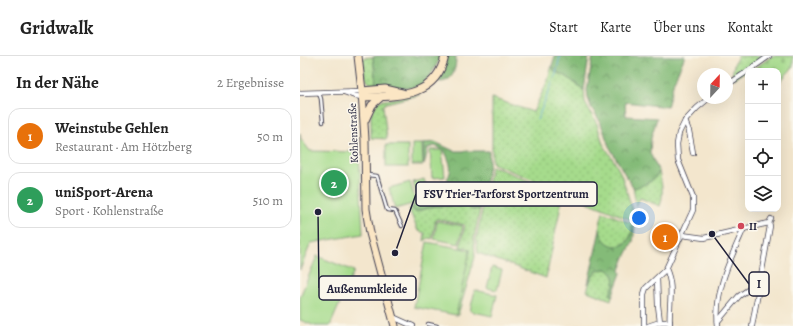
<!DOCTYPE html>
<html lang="de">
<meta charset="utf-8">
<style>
:root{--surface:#fff;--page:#f6f6f6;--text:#222;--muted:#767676;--line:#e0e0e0;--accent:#0b8043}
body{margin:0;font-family:Alegreya,serif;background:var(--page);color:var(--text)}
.controls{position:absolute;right:12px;top:12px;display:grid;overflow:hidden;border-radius:8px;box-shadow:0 4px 16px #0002}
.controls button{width:36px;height:36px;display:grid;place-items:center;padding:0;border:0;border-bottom:1px solid var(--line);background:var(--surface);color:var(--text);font:20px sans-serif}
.compass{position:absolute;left:397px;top:12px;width:36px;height:36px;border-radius:50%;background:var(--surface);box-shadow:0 4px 16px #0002;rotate:22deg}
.you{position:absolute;left:339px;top:162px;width:14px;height:14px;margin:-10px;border:3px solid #fff;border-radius:50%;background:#1a73e8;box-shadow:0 0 0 6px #1a73e833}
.badge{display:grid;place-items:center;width:26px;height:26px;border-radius:50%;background:var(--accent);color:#fff;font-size:13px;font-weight:700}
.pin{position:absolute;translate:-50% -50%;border:2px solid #fff;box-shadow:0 1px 4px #0006}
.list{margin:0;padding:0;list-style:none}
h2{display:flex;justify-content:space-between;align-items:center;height:52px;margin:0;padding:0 16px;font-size:17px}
h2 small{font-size:13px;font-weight:400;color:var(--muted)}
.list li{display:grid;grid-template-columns:26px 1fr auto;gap:12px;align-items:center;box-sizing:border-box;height:56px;margin:0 8px 8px;padding:0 8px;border:1px solid var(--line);border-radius:12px}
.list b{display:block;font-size:15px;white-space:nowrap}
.list p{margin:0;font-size:13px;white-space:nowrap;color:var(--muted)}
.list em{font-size:13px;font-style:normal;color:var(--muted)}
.icon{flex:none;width:22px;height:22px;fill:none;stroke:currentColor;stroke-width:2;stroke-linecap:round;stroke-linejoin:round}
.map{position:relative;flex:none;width:493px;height:270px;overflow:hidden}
header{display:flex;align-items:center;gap:24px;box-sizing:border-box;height:56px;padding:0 20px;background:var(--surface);border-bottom:1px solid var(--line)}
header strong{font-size:19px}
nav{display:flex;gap:22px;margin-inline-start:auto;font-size:14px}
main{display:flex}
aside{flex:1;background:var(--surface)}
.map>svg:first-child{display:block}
</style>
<header>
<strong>Gridwalk</strong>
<nav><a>Start</a><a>Karte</a><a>Über uns</a><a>Kontakt</a></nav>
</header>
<main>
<aside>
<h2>In der Nähe<small>2 Ergebnisse</small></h2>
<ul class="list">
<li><span class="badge" style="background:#e8710a">1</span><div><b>Weinstube Gehlen</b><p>Restaurant · Am Hötzberg</p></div><em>50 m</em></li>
<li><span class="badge" style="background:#2e9e5b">2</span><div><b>uniSport-Arena</b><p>Sport · Kohlenstraße</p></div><em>510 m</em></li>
</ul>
</aside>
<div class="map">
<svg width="493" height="270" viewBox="0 0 493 270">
<defs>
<pattern id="grass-dots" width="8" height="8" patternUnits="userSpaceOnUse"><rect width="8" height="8" fill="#a6db8c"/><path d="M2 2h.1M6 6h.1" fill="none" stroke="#8fbc7a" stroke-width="1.8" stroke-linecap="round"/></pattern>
<pattern id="forest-crowns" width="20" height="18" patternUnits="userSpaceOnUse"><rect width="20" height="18" fill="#84bb78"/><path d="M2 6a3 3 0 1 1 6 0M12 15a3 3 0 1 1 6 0" fill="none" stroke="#6c9864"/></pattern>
<pattern id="cemetery-stones" width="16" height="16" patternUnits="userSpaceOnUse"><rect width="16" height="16" fill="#a6db8c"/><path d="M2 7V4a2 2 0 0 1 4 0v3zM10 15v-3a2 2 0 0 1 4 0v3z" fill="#8fbc7a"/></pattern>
</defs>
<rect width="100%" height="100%" fill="#fbf7ec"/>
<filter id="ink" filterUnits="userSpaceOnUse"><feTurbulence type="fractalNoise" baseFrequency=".025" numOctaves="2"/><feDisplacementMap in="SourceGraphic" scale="8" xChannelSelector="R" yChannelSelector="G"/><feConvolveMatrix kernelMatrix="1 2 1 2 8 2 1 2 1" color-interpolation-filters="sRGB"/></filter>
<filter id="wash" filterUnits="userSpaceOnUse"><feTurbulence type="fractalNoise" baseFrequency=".012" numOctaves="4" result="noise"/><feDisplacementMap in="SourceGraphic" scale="16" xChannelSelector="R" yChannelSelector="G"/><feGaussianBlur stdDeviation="0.9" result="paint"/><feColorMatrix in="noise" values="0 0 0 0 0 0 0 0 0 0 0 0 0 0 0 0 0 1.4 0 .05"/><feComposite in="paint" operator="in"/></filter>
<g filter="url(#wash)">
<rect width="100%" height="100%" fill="#f3e6cd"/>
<!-- grass -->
<g fill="url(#grass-dots)" stroke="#647e64">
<path d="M438,0h29l-33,23 -2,-3 2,-12z"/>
<path d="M73,1l3,26 9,2c-4,0 -9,1 -13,-1 -9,-2 -8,-18 -9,-26z"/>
<path d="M252,9l2,6 13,6 17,13 1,13 12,21 6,20 10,15 8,15 10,31 3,16 -140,-57 -2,-2v-64l41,14 15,-32z"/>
<path d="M119,38v1l-33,8 -3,3 4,33 -16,-1v-25l8,-12z"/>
<path d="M191,111h4l68,28 -17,83 -68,-25 -2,-13z"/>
<path d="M359,116c3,12 5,22 1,34l-20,-8 -4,8 -3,-20 1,2 22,-12z"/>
<path d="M135,150l33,1 5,3 7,-1 -6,30 1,18 -17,58h-2l14,-65 -2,-2 -8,-1 5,-22 -29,-6 -4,20 -3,-1 -5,3 1,-8 -7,-2 -9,-22 3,-1 3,4z"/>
<path d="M303,156l31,12 1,2h-3c1,26 -31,26 -32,4 -1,-5 2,-13 3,-18z"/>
<path d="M300,213h7c12,9 7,14 3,26l2,2 -1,3 -24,-9 5,-15z"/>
</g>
<!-- forest -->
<g fill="url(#forest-crowns)" stroke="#536e5a">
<path d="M77,0h63c-2,7 -5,13 -10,20 -15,20 -33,10 -54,8l-3,-27z"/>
<path d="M147,0h9c0,11 -2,26 -16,26l-2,-4z"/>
<path d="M255,0h34l-5,34 -17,-13 -13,-6 -2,-6z"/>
<path d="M293,0h92l-11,25 -7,26 -42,-5 1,14 31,2 -6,20 -1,15 9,19c-5,10 -15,13 -25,16l-7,-10 -18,-32 -9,-25 -9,-14 -3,-9 -1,-8z"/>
<path d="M135,86l19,9h35v14l-9,44 -7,1 -5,-3 -33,-1 -20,6 -3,-4v-2l40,-12 -3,-13 -2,-2c7,-10 2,-19 -3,-29l-9,-4 -7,2 -3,14 -1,3 -1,-22z"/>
<path d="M332,170h3l-2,16 -8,15 -5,13 1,3 -9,24 -2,-2c4,-12 9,-17 -3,-26 -10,-1 -16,6 -19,15l12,-54c5,23 33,21 32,-4z"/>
</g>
<!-- cemetery -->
<path fill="url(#cemetery-stones)" stroke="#647e64" d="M472,0h21v11l-15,17v-13h-27z"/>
<!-- green -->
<g fill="#a6db8c" stroke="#647e64">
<path d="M0,77l1,6 9,12 49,1 4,82 -52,9 -11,27z"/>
<path d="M112,88h10l1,21h-11z"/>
<rect x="86" y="89" width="22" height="22"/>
<path d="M130,94h12l3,27 -13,1z"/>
<path d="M124,123l6,20 -11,4 -6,-21z"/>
<path d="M110,126l6,21 -21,6 -6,-21z"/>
<path d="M137,165l26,5 -4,18 -25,-5z"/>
<path d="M127,186l43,8 -14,65 -42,-8z"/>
<path d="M17,200l37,15 -24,55h-15l-15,-6v-23z"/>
<path d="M192,211l10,3 -5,20 -10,-2z"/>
<path d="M175,234l22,5 -5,21 -22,-5z"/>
</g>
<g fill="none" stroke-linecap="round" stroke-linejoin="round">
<!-- stream -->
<path stroke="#5facd9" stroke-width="1" d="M237,64l19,-46 4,-18"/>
</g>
</g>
<g filter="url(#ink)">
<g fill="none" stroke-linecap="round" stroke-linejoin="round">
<!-- lane casing -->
<g stroke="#413f51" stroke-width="4.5">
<g id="lane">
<path d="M19,37l2,6 2,23"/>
<path d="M67,119l10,1 10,34 8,1 7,15"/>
<path d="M128,268l9,2"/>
</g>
</g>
<!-- street casing -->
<g stroke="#413f51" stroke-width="6">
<g id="street">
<path d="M448,15l21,-15"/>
<path d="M427,29l21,-14"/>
<path d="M44,36l11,4 8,1"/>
<path d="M0,37l62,-2"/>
<path d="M385,65l4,10 4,22"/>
<path d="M382,179l22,3 65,-15 2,-4"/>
<path d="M366,213c9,19 2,38 4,57"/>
<path d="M357,223l1,26 2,17h10"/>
<path d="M93,261l20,9"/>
<path d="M418,265l21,-25 20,-14"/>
<path d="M344,270v-32l2,-6 20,-19 27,-59v-13l-15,-37 -1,-16 2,-11 6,-12 12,-13 12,-10"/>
<path d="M348,270l12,-4"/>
<path d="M418,270c-4,-35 12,-66 26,-98"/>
<path d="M452,270l18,-100 -1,-3"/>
</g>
</g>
<!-- secondary casing -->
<g stroke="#413f51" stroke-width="9">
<g id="secondary">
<path d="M58,0l4,35 3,49 1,69 4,24 25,93"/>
<path d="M62,35l23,-2 17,4"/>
<path d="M63,41c34,-1 73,1 82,-41"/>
<path d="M65,64l7,-15 9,-8"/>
</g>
</g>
<!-- lane -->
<use href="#lane" stroke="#fff" stroke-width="2.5"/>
<!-- street -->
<use href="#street" stroke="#fff" stroke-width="4.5"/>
<!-- secondary -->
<use href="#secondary" stroke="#fbe6c4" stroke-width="7"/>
</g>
</g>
<!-- markers -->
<circle fill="#d1495b" stroke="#fbf7ec" stroke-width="1.5" cx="441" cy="170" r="4"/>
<g text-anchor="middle" stroke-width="3" stroke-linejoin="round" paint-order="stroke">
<!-- street labels -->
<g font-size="11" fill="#22223b" stroke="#fbf7ec">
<text transform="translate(53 77) rotate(-92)" y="4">Kohlenstraße</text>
</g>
<!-- poi labels -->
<g font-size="11" font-weight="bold" fill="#22223b" stroke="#fbf7ec" text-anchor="start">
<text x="449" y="174">II</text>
</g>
</g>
<!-- callouts -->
<path fill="none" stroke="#22223b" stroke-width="1.5" d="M95 197L116 138M412 178L449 228M18 156L19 232"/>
<g fill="#22223b" stroke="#fbf7ec" stroke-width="1.5">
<circle cx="95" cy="197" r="4"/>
<circle cx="412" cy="178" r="4"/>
<circle cx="18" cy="156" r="4"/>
</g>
<g fill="#fbf7ec" stroke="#22223b" stroke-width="1.5">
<rect x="116" y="126" width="181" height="24" rx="4"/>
<rect x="449" y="216" width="20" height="24" rx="4"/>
<rect x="19" y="220" width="97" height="24" rx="4"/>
</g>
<g font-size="12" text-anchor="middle" font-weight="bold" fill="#22223b">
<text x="206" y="142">FSV Trier-Tarforst Sportzentrum</text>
<text x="459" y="232">I</text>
<text x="67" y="237">Außenumkleide</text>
</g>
</svg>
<div class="controls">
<button>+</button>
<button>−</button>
<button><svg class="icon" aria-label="locate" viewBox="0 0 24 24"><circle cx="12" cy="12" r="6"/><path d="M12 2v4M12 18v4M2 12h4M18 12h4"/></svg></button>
<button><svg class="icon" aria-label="layers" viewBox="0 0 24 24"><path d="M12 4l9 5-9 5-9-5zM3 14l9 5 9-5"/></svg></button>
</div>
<svg class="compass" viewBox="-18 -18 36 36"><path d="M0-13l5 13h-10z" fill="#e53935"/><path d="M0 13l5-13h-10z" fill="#767676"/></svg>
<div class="you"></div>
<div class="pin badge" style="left:365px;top:181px;background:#e8710a">1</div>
<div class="pin badge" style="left:34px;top:127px;background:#2e9e5b">2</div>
</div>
</main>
